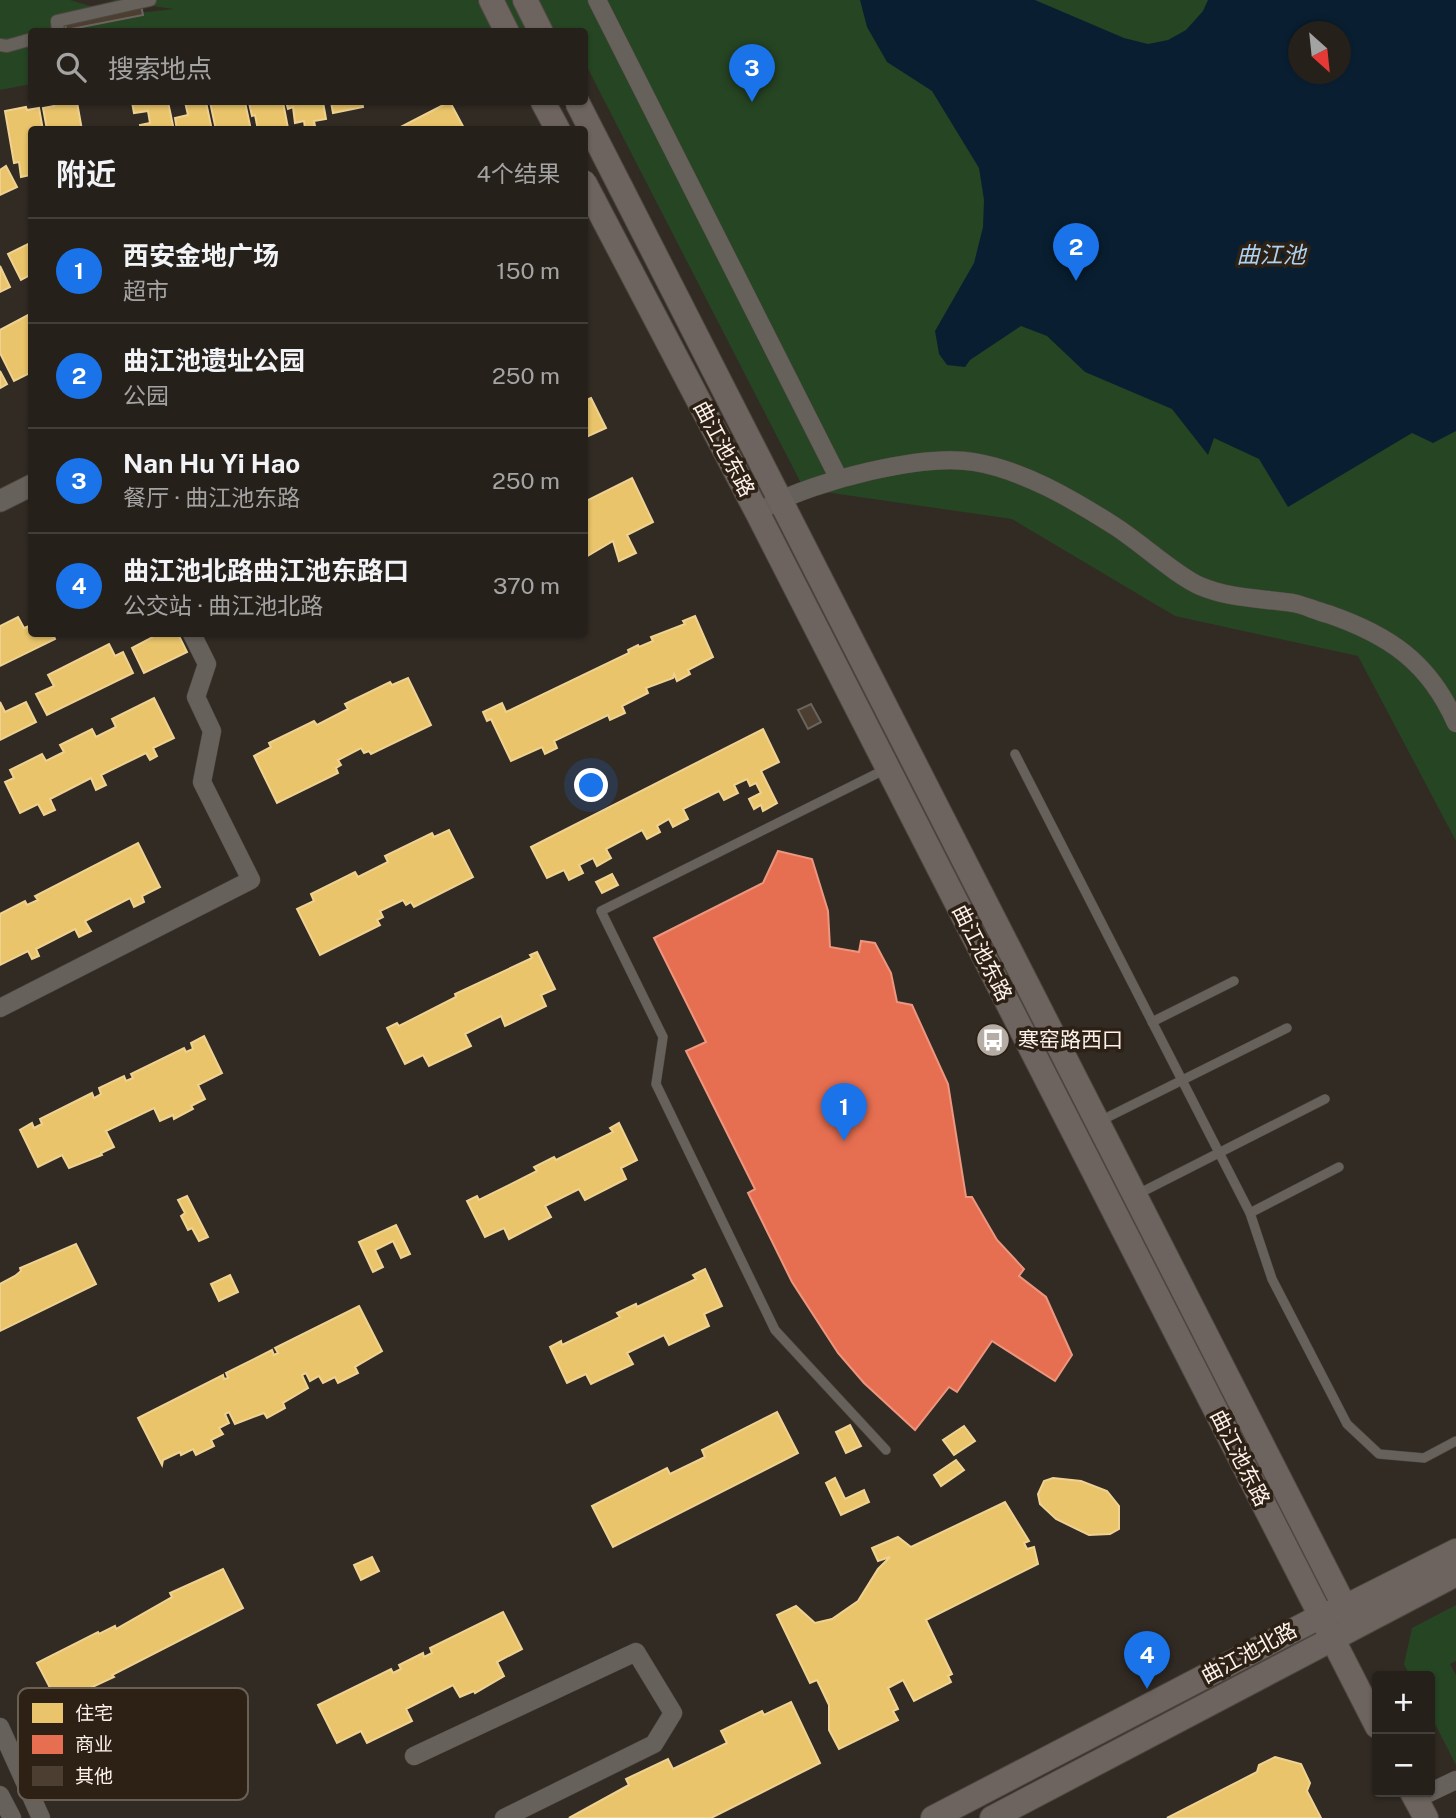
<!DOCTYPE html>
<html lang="zh">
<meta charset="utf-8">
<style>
:root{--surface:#26201b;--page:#322d28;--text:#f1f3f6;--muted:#a4a3a3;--line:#423e3a;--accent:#1a73e8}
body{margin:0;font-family:"Public Sans","Noto Sans SC",sans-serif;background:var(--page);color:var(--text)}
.controls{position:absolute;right:21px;bottom:21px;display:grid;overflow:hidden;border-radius:7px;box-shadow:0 2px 5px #0004}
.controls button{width:63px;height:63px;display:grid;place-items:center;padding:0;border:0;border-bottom:2px solid var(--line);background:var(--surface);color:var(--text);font:35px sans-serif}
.compass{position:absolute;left:1288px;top:21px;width:63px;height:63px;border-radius:50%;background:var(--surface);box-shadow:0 2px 5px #0004;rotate:153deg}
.you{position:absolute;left:592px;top:786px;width:24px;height:24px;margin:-18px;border:5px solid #fff;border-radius:50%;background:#1a73e8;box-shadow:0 0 0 10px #1a73e833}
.badge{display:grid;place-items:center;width:46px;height:46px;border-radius:50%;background:var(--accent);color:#fff;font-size:23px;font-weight:700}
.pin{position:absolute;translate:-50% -58px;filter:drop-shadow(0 2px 4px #0008)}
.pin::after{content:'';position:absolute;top:37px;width:24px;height:21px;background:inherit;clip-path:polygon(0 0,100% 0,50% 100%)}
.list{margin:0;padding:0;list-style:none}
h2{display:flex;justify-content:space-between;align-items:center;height:91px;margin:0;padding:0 28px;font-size:30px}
h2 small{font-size:23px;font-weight:400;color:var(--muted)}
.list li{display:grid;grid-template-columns:46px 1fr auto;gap:21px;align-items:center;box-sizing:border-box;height:105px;padding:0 28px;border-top:2px solid var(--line)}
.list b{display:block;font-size:26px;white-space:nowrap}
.list p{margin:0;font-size:23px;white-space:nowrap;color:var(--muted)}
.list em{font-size:23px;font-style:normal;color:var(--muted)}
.icon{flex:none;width:38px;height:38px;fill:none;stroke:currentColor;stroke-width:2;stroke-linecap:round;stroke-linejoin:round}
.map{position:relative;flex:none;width:1456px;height:1818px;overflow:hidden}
.search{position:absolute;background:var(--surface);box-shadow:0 2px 5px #0004;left:28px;top:28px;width:560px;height:77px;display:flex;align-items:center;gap:18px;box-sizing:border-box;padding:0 24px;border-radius:7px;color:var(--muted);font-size:26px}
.panel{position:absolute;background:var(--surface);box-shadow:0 2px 5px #0004;left:28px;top:126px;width:560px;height:511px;border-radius:7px}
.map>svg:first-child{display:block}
</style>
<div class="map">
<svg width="1456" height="1818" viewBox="0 0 1456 1818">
<rect width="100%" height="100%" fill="#322b24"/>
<!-- green -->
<g fill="#264523" fill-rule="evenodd">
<path d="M0,0h70l50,15 54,-6 -65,-9h1347v841l-98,-185 -183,-40 -163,-97 -208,-30 -219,-426 -1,-31h-552l-1,52 -31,6zM1298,32h42v42h-42z"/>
<path d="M1456,1605v56l-6,3 6,11v90l-26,-51v-38h-20l-6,-12 8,-36z"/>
</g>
<!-- water -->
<path fill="#091f31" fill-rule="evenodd" d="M860,0h175l89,38 24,6 20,-4 18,-10 17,-19 5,-11h248v431l-23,12 -21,-10 -124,74 -29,-48 -45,-21 -6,17 -36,-46 -87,-37 -38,-36 -26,-10 -51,34 -5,7 -18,-2 -8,-11 -4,-23 39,-68 9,-36 1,-27 -5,-32 -47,-77 -45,-29 -20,-35zM1298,32h42v42h-42z"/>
<!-- homes -->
<g fill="#e9c46a" stroke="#efd291" stroke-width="2">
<path d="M53,102h24l5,28h-35l-4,-22 11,-2z"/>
<path d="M132,102h36l6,28h-33l-1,-5 10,-2 -2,-12 -14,2z"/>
<path d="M185,102h21l6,28h-35l-2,-12 13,-3z"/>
<path d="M210,102h35l6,28h-35z"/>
<path d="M252,102h31l5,26 -30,2 -3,-15 -3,1 -3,-13z"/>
<path d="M286,102h37l3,17 -12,2 1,5 -10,2 -1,-7 -9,2 -2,-16 -5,2z"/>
<path d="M331,102h36h-5l1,5 -30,6z"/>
<path d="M450,102l15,28h-70l54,-28z"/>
<path d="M26,107l1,3 12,-2 4,22h-11v52l-2,-7 -9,2 -2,-15 -5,1 -9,-52z"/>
<path d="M6,166l11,21 -17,8v-25z"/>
<path d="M32,242v32l-11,6 -13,-26z"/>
<path d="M0,266l10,21 -10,5z"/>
<path d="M32,313v59l-18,9 -14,-28v-23z"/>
<path d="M0,371l7,13 -7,4z"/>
<path d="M591,398l15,30 -22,10v-37z"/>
<path d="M632,478l21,44 -26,13 9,18 -17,8 -6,-20 -29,17v-56z"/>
<path d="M695,616l18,41 -25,13 2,4 -13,7 -3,-7 -1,4 -27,10 2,5 -26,13 3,7 -15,7 -2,-5 -54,26 3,7 -12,6 -3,-7 -31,14 -20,-42 -4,2 -4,-9 19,-9 4,9 123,-59 -1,-3 10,-5 1,2 14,-6 -2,-4 34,-13 -2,-3z"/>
<path d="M18,617l6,11 8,-3v9h21l2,5 -55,27v-40z"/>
<path d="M152,634h26l9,18 -43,21 -12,-25 21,-11z"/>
<path d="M109,644l6,12 8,-4 10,21 -86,42 -11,-21 18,-8 -6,-11z"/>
<path d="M408,678l23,47 -60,29 -2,-3 -5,2 -3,-5 -23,12 3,5 -5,3 2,5 -61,30 -23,-47 17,-9 -2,-4 45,-22 3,4 31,-16 -3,-5 45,-22 2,3z"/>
<path d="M154,698l20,40 -21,10 4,8 -7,4 -4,-7 -45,22 5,10 -10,5 -5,-12 -41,21 5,11 -11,5 -6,-11 -18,9 -15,-31 9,-4 -4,-8 32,-16 4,7 18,-9 -4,-7 32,-16 4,8 20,-10 -4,-8z"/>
<path d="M0,702l5,10 21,-10 10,20 -36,18z"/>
<path d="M763,729l16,33 -18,9 16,32 -14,8 -2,-6 -7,4 -5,-10 12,-6 -5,-10 -6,3 -3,-7 -13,6 4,8 -14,7 -5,-9 -36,18 5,10 -15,8 -4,-8 -12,7 3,6 -13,7 -5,-9 -36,19 5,9 -14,8 -4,-8 -14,7 4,8 -14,7 -5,-10 -17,8 -16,-31z"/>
<path d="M449,830l24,47 -59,30 -3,-5 -5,3 -3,-5 -23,11 3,6 -6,3 3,5 -60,30 -23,-46 17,-8 -3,-7 44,-22 3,5 30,-15 -3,-6 47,-23 2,4z"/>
<path d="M138,843l22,44 -18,9 2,6 -10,5 -4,-9 -45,23 6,10 -12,6 -4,-8 -39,20 3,7 -7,3 -4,-8 -28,14v-51l25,-13 2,4 11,-5 -3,-4z"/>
<path d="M612,874l6,11 -16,8 -6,-11z"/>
<path d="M537,952l18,37 -14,6 5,11 -41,20 -4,-10 -36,18 6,12 -42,20 -6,-11 -18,9 -18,-36 10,-5 2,3 57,-29 -1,-3 77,-36 -2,-3z"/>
<path d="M204,1036l18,37 -24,12 7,14 -14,7 2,3 -19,10 -1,-4 -13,6 -6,-13 -48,23 8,16 -13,6 1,2 -33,13 -7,-13 -24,12 -18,-37 12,-7 2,5 8,-4 -2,-5 52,-26 2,5 7,-4 -2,-6 25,-12 2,5 7,-3 -2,-4 53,-26 2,4 7,-3 -2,-6z"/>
<path d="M619,1123l18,37 -16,8 5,11 -41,21 -6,-11 -34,17 6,11 -42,22 -5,-11 -19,9 -18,-36 10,-5 2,4 58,-29 -3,-4 20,-10 2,3 57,-28 -3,-4z"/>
<path d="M187,1196l21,41 -9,4 -7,-13 -4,2 -7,-14 4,-3 -7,-13z"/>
<path d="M396,1225l14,29 -9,4 -8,-17 -18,9 8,17 -10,5 -14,-30z"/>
<path d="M76,1244l20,40 -96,47v-47l15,-8 6,-5 -1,-3z"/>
<path d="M705,1269l17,37 -18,8 5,12 -40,19 -5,-10 -37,18 6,11 -42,20 -5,-10 -19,9 -17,-36 11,-6 1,4 58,-28 -3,-4 19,-9 1,3 59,-28 -3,-4z"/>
<path d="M230,1275l8,17 -19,9 -8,-17z"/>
<path d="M359,1306l23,45 -27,16 3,6 -20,10 -3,-6 -12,6 -4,-7 -9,5 -4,-8 -4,2 6,13 -25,15 2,5 -18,10 -3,-5 -29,11 -6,-12 -4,2 4,9 -10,5 4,6 -12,6 3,6 -18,9 -3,-6 -12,6 -1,-3 -17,8 -1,5 -24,-47 85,-43 1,4 4,-1 -2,-5 46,-23 2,5 4,-2 -3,-5z"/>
<path d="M777,1412l21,41 -185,94 -21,-41 75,-38 3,6 35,-17 -3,-7z"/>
<path d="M850,1425l11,21 -15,7 -10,-21z"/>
<path d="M964,1426l11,15 -21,14 -11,-15z"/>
<path d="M956,1460l8,10 -23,16 -7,-11z"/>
<path d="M835,1478l10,21 19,-9 5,12 -28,13 -15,-32z"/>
<path d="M1053,1478l28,3 26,10 12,15v23l-9,5 -21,1 -33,-16 -16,-15 -2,-10 6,-13z"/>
<path d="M1005,1502l24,39 -5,2 3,6 7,-2 4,17 -112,56 26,54 -4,2 3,6 -37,19 -11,-21 -15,8 10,21 -5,2 5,9 -59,29 -10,-19v-25l-12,-25 -7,3 -33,-68 19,-9 19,17 17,-4 26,-18 20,-32 12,-12 -12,4 -6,-13 26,-11 13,10z"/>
<path d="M372,1557l7,14 -18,9 -7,-15z"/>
<path d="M223,1569l20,39 -131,67 2,2 -56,26 -21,-40 61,-31 1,2 16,-8 1,3 56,-32 -2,-4z"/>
<path d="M503,1612l19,37 -25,13 7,14 -29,17 -1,-2 -14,6 -7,-12 -47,24 6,12 -45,22 -6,-12 -24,12 -19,-38 73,-36 2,4 8,-4 -2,-4 24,-12 1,4 8,-4 -2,-5z"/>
<path d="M791,1702l29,61 -109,55h-142l60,-33 -3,-6 42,-20 5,10 54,-26 -6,-12 41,-20 2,4z"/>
<path d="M1275,1757l26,7 9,19 -3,8 14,27h-154l90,-46 2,-7z"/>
</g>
<!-- shops -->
<path fill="#e76f51" stroke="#ed967f" stroke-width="2" d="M778,851l34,8 16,52 2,36 29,5 2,-11 14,2 16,30 6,29 15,3 36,79 18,113h6l25,43 27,29 -5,7 27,21 26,58 -17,26 -63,-40 -35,51 -8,-5 -34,43 -51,-47 -26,-30 -46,-71 -44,-89 7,-4 -69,-138 20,-9 -52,-104 109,-55z"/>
<!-- building -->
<g fill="#4c3e30" stroke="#6b645e" stroke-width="2">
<path d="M140,0l3,15 -77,15 -3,-15z"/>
<path d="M811,704l10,18 -13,7 -10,-19z"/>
</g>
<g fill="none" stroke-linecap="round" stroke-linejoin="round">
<!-- service casing -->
<g stroke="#4e4842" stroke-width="10">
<g id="service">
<path d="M1015,754l235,459 22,66 75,145 32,30 45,4 32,-17"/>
<path d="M886,769l-285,142 62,126 -7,47 119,246 111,120"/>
<path d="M1152,1022l82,-41"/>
<path d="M1098,1122l189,-94"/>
<path d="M1136,1195l189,-96"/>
<path d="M1250,1213l89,-46"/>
</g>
</g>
<!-- pedestrian casing -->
<g stroke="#4e4842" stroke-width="14">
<g id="pedestrian">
<path d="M58,32l-1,-11 93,-21"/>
<path d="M0,45l7,1 25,-7"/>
</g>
</g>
<!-- minor casing -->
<g stroke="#4e4842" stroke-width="19">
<g id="minor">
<path d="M597,0l242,479"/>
<path d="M769,506c46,-25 154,-53 205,-44 49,8 98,37 139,63 26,16 62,50 87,61 31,13 60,12 93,17 11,2 23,8 35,11 61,21 101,48 128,109"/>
<path d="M0,1008l251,-128 -49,-98 10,-51 -16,-34 11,-33 -15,-30"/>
<path d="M0,1727l41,91"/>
<path d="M414,1756l222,-104 37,61 -19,31 -150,74"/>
<path d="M0,1795l12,23"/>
<path d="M1416,1799l40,-19"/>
</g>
</g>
<!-- tertiary casing -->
<g stroke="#4e4842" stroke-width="23">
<path id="tertiary" d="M0,501l32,-16"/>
</g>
<!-- secondary casing -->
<g stroke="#4e4842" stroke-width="26">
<g id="secondary">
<path d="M491,0l16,32"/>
<path d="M525,0l16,32"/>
<path d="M543,102l15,28"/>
<path d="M621,188l733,1437"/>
<path d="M594,201l163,311 620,1214"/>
<path d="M1412,1792l14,26"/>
<path d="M933,1818l388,-202 24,-9 111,-56"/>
<path d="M992,1818l464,-244"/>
</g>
</g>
<!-- service -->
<use href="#service" stroke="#67615c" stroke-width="9"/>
<!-- pedestrian -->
<use href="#pedestrian" stroke="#67615c" stroke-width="12"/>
<!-- minor -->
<use href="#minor" stroke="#67615c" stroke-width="18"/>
<!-- tertiary -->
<use href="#tertiary" stroke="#67615c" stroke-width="21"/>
<!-- secondary -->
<use href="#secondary" stroke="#6e645f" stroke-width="24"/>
<!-- secondary-bridge casing -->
<g stroke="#4e4842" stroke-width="26" stroke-linecap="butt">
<g id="secondary-bridge">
<path d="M577,102l44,86"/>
<path d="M584,182l10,19"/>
</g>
</g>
<!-- secondary-bridge -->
<use href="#secondary-bridge" stroke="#6e645f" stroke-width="24"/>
</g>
<!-- icons -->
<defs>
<g id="bus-disc" transform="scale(1.75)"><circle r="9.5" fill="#b5aca5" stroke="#2d2014"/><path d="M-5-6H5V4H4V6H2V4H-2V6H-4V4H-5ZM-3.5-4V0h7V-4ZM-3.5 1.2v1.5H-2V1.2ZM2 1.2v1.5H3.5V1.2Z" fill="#fff"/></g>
</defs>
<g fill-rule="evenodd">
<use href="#bus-disc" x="993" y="1040"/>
</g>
<g text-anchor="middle" stroke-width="7" stroke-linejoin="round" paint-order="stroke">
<!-- street labels -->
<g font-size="21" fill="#fcf2eb" stroke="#2d2014">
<text transform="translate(724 449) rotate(62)" y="7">曲江池东路</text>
<text transform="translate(982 953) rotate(63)" y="7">曲江池东路</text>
<text transform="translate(1240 1458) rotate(63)" y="7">曲江池东路</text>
<text transform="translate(1249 1653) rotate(-28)" y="7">曲江池北路</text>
</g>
<!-- poi labels -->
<g font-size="21" fill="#fcf2eb" stroke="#2d2014" text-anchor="start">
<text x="1018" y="1047">寒窑路西口</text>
</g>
<!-- water labels -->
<g font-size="23" font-style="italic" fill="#acd2f3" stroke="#2d2014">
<text x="1271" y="263">曲江池</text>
</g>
</g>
<!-- legend -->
<rect x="18" y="1688" width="230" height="112" rx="10" fill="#2d2014" stroke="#6b5f54" stroke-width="2"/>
<rect x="32" y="1703" width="31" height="20" fill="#e9c46a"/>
<rect x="32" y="1735" width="31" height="19" fill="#e76f51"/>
<rect x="32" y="1766" width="31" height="20" fill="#4c3e30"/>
<g font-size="19" fill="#fcf2eb">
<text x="75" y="1720">住宅</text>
<text x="75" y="1751">商业</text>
<text x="75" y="1783">其他</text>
</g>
</svg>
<div class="controls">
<button>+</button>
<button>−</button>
</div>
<svg class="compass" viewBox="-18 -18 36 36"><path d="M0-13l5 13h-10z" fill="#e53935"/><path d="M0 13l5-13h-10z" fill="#a4a3a3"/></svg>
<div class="you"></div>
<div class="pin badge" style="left:844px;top:1141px">1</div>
<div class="pin badge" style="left:1076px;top:281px">2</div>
<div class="pin badge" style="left:752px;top:102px">3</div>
<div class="pin badge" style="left:1147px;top:1689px">4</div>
<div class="search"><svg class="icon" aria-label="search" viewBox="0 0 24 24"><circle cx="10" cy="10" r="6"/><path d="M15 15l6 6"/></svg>搜索地点</div>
<section class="panel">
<h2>附近<small>4个结果</small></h2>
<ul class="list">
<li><span class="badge">1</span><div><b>西安金地广场</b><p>超市</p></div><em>150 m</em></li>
<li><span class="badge">2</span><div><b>曲江池遗址公园</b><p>公园</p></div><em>250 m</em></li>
<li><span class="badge">3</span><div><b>Nan Hu Yi Hao</b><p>餐厅 · 曲江池东路</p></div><em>250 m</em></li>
<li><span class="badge">4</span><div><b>曲江池北路曲江池东路口</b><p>公交站 · 曲江池北路</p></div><em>370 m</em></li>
</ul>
</section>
</div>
